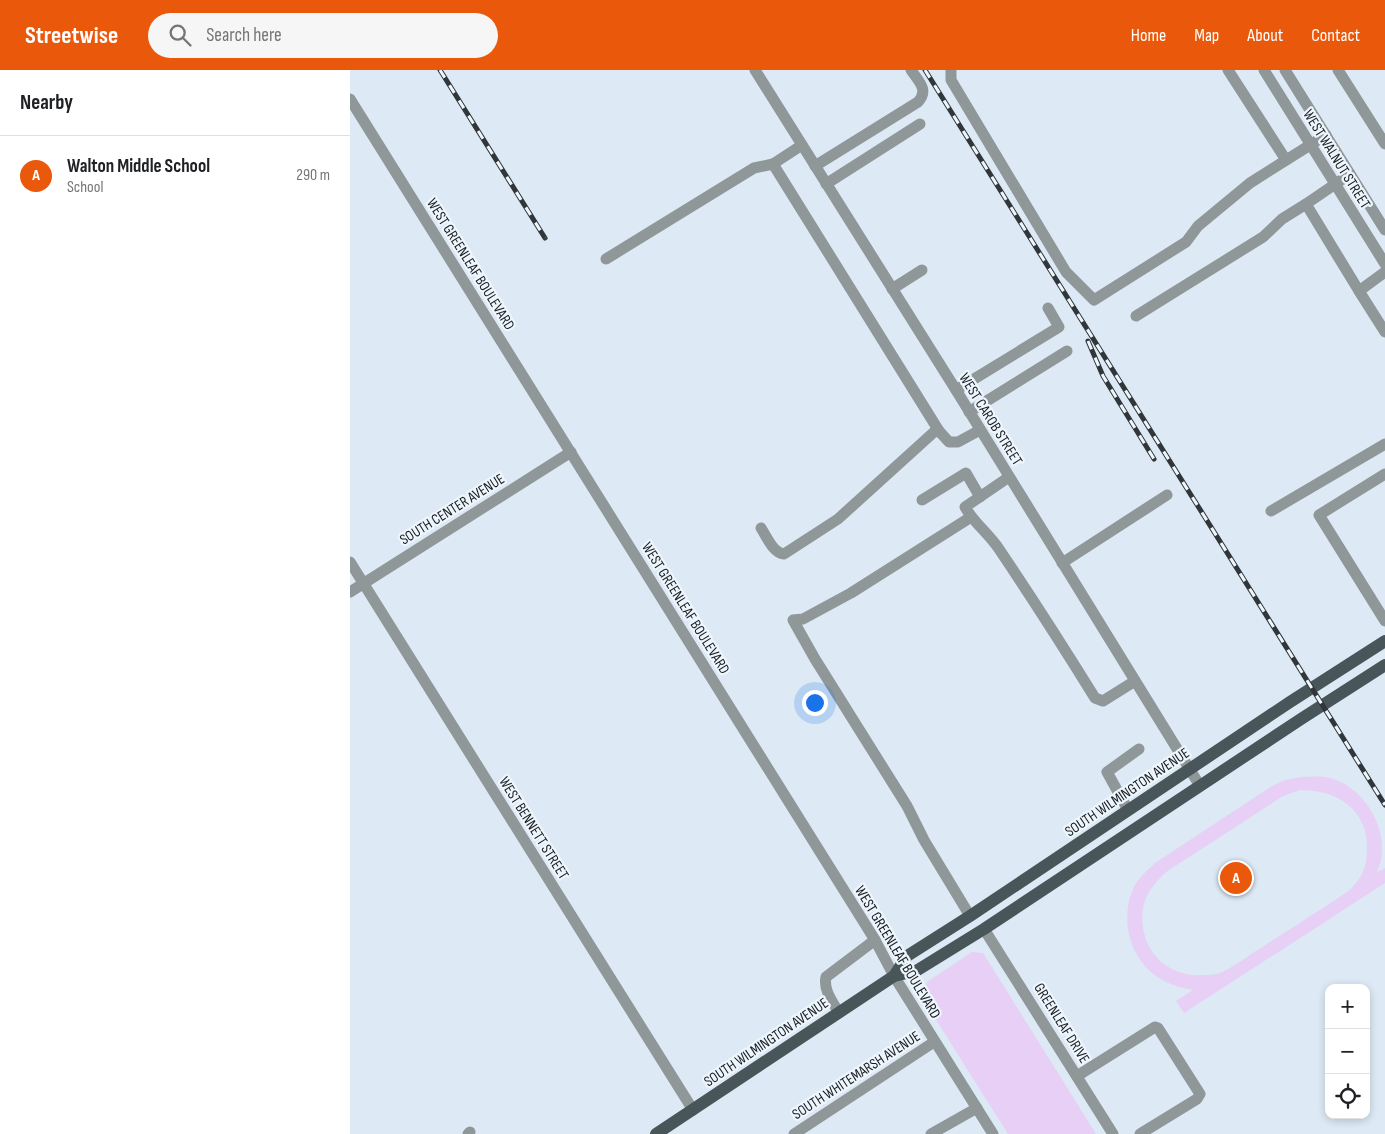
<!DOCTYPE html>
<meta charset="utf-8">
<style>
:root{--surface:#fff;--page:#f6f6f6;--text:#202124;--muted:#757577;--line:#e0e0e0;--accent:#ea580c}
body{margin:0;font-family:"Sofia Sans Condensed",sans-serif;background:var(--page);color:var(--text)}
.controls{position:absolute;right:15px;bottom:15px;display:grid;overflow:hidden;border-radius:10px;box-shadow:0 2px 8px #0003}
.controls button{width:45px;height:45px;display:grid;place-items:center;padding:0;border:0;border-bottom:1px solid var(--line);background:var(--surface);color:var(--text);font:25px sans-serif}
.you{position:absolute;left:464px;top:632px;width:18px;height:18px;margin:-12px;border:4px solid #fff;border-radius:50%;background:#1a73e8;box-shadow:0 0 0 8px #1a73e833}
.badge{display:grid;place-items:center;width:32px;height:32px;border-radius:50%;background:var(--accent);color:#fff;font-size:16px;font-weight:700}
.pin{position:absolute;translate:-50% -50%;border:2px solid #fff;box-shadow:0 1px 5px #0006}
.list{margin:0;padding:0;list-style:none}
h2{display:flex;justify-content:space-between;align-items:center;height:65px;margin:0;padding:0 20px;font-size:21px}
h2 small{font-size:16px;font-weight:400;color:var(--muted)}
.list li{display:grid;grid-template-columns:32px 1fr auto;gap:15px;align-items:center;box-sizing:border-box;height:80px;padding:0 20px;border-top:1px solid var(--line)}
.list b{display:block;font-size:19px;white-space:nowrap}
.list p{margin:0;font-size:16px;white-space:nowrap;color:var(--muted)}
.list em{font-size:16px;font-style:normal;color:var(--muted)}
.icon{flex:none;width:28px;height:28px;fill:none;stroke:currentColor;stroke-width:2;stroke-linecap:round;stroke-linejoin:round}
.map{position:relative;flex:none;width:1035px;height:1064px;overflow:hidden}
header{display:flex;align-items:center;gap:30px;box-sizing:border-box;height:70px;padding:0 25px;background:var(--accent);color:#fff}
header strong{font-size:24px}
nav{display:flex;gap:28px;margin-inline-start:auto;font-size:18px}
.search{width:350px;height:45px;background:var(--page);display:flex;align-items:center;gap:12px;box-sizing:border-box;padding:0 18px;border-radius:28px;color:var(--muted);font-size:19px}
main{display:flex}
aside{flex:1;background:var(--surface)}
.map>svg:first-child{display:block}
</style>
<header>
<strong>Streetwise</strong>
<div class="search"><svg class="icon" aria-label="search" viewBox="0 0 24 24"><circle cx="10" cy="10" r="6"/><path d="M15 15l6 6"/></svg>Search here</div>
<nav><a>Home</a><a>Map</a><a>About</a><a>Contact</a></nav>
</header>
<main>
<aside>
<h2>Nearby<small></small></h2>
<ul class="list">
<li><span class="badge">A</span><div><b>Walton Middle School</b><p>School</p></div><em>290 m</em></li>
</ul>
</aside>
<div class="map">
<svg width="1035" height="1064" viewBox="0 0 1035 1064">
<rect width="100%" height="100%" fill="#dde9f5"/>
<!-- green -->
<g fill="#e7cff5" fill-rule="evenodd">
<path d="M951,707c8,0 16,-1 24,0 32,5 58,40 57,73 0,7 -2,15 -5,22l8,-4v15l-201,130 -8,-12 17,-11c-15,-3 -30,-7 -42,-18 -23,-20 -30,-55 -18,-83 4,-10 14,-18 22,-26l117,-77 13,-6zM950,720c34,0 65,16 67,54 0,10 0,21 -5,30 -3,6 -8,11 -12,16 -28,19 -57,37 -86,56 -14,8 -28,20 -42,26 -6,3 -13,3 -19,3 -28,2 -52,-14 -59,-42 -6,-27 3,-43 22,-61l117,-76z"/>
<path d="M622,882l11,1 113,181h-88l-85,-135 4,-17z"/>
</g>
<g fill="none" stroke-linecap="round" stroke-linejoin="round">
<!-- minor -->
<g stroke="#8f9799" stroke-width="11">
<path d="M405,0l201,320 244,396"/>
<path d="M601,0v10l9,15 106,177 28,28 92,-58 12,-16 52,-43 76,-48"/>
<path d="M878,0l58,90"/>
<path d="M914,0l121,194"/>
<path d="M935,0l100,160"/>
<path d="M988,0l47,74"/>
<path d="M0,29l525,841 19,36 99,158"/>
<path d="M452,75l-29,19 166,267"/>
<path d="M465,96l103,-64c11,-12 1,-20 -7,-32"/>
<path d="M1000,104l-44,30 53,87"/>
<path d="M476,114l94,-60"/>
<path d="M256,189l148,-91 19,-4"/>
<path d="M1035,202l-26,19 26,41"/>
<path d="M542,219l30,-19"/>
<path d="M786,246l127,-79 19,-18 24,-15"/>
<path d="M606,320l103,-63 -11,-19"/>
<path d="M619,342l98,-61"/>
<path d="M1035,404l-66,41 66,106"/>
<path d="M659,407l-44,30c9,16 24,27 34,42 33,49 65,99 96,149l8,3 32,-20"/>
<path d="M572,430l44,-27 14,24"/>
<path d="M921,441l114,-67"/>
<path d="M411,458c6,9 12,25 23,26l54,-35 96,-87 5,-1 10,11h9l22,-12"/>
<path d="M0,492l343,548"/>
<path d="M712,493l105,-68"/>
<path d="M0,522l221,-140"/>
<path d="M778,740l-21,-38 32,-23"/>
<path d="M620,846l-46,-76 -17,-34 -92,-147 -22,-39 10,-1 48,-26 120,-76"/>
<path d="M634,859l129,205"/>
<path d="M489,943c-6,-11 -16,-23 -13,-36l49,-37"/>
<path d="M727,1006l78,-49 3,1 42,66 -3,5 -57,35"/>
<path d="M118,1064l2,-2"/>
<path d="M444,1064l140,-92"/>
<path d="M581,1064l46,-26"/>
</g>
<!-- major -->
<g stroke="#485659" stroke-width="12">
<path d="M544,906l13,-20 63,-40 320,-214 95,-61"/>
<path d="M306,1064l238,-158 22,-5 68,-42 317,-210 84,-54"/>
</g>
<!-- rail casing -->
<g stroke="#31363b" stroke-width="5">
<g id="rail">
<path d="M90,0l105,168"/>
<path d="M575,0l460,735"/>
<path d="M738,271l15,35 51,83"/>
</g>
</g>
<!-- rail -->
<use href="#rail" stroke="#eef6fd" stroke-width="3" stroke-dasharray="9" stroke-linecap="butt"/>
</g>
<g text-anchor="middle" stroke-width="4.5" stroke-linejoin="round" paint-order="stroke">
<!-- street labels -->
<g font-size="15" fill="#171b1f" stroke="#eef6fd">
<text transform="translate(987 89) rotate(58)" y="5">WEST WALNUT STREET</text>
<text transform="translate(121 194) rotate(58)" y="5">WEST GREENLEAF BOULEVARD</text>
<text transform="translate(641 349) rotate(58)" y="5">WEST CAROB STREET</text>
<text transform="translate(102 439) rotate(-32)" y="5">SOUTH CENTER AVENUE</text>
<text transform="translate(336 538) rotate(58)" y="5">WEST GREENLEAF BOULEVARD</text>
<text transform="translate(777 722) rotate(-34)" y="5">SOUTH WILMINGTON AVENUE</text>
<text transform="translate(184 758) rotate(58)" y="5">WEST BENNETT STREET</text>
<text transform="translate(548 882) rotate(59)" y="5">WEST GREENLEAF BOULEVARD</text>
<text transform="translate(712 953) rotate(58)" y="5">GREENLEAF DRIVE</text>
<text transform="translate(416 972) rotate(-34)" y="5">SOUTH WILMINGTON AVENUE</text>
<text transform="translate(506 1005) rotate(-33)" y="5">SOUTH WHITEMARSH AVENUE</text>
</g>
</g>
</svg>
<div class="controls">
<button>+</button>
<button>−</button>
<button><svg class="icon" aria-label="locate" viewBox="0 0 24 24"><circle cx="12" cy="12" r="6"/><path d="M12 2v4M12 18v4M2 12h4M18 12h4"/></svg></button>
</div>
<div class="you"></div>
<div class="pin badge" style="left:886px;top:808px">A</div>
</div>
</main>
